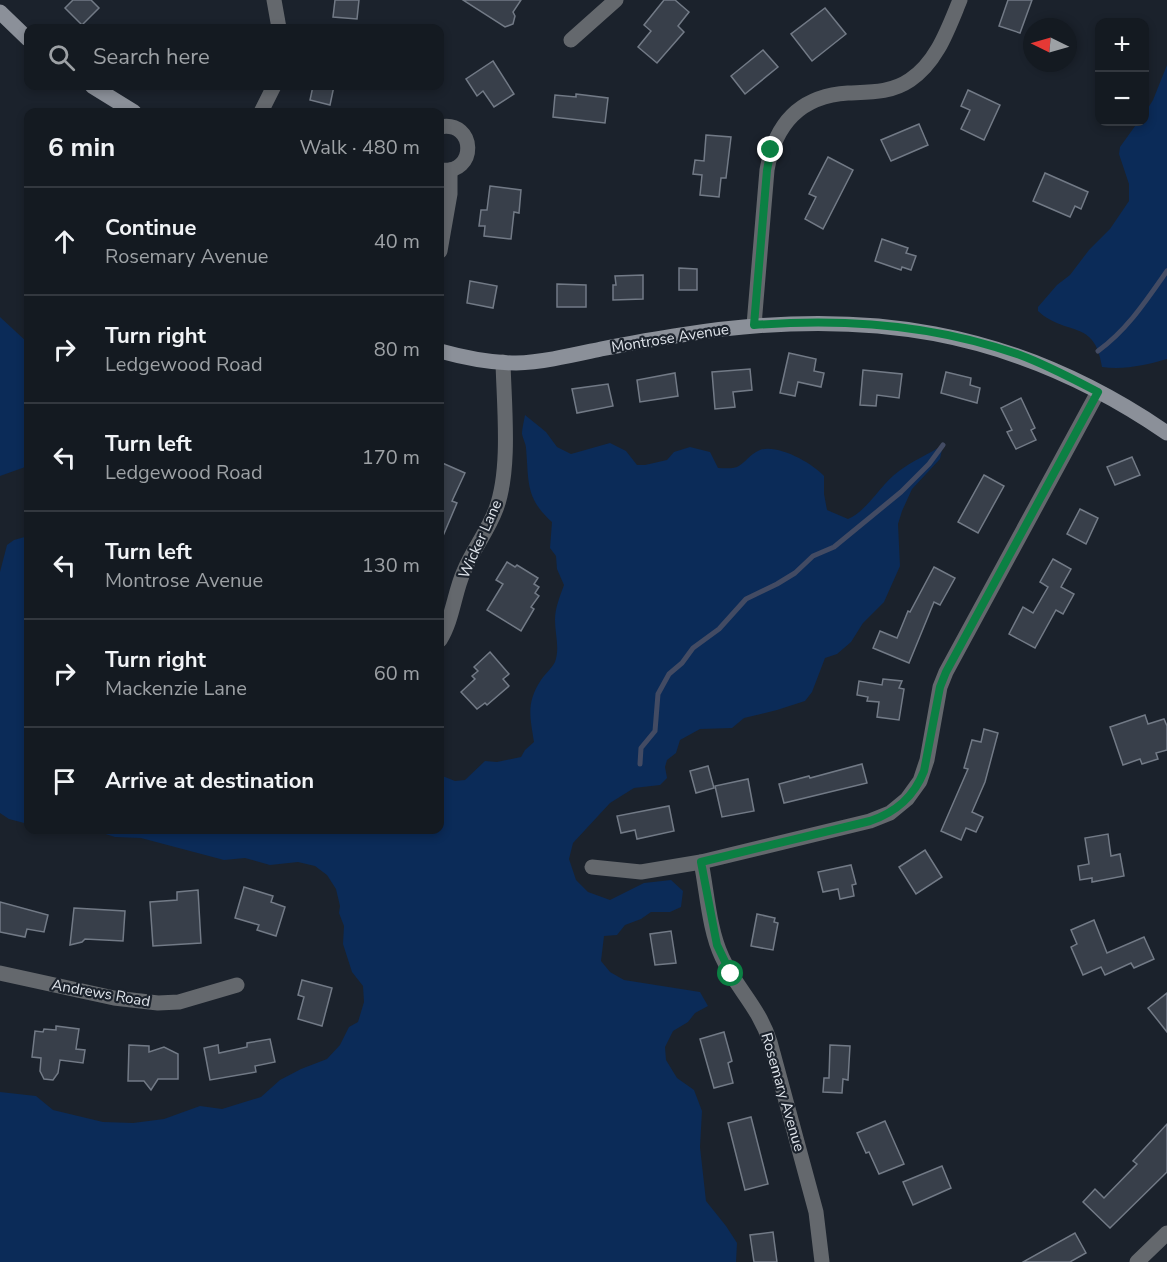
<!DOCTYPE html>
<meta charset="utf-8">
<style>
:root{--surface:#141a21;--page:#1d232a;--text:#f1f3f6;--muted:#9da1a5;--line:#33383f}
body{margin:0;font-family:"Nunito Sans",sans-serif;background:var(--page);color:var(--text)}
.controls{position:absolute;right:18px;top:18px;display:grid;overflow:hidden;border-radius:12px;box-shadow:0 3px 9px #0003}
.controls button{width:54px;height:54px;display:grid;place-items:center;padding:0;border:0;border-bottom:2px solid var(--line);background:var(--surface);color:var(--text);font:30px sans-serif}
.compass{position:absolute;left:1023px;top:18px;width:54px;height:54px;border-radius:50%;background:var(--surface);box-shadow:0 3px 9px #0003;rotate:275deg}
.stop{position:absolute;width:18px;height:18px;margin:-14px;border:4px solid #0b8043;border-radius:50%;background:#fff}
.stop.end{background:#0b8043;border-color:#fff;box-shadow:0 2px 6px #0008}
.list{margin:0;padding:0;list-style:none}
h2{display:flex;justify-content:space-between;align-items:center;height:78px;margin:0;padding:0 24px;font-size:26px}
h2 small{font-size:20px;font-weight:400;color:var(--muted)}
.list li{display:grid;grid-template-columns:39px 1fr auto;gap:18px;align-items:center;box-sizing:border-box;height:108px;padding:0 24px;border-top:2px solid var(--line)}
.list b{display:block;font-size:22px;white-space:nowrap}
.list p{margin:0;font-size:20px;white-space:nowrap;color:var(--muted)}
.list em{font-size:20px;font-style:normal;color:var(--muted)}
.icon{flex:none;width:33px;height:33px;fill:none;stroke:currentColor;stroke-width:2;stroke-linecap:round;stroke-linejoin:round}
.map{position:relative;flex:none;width:1167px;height:1262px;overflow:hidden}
.search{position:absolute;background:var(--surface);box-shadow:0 3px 9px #0003;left:24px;top:24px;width:420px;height:66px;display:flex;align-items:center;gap:15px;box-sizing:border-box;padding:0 21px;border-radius:12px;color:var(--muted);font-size:22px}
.panel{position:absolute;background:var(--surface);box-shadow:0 3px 9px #0003;left:24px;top:108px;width:420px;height:726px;border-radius:12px}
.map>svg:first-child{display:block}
</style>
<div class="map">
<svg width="1167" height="1262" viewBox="0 0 1167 1262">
<rect width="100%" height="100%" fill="#1b222c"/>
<!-- green -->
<g fill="#0b2b58">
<path d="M1167,65v294c-21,6 -42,11 -65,8 -7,-49 -36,-30 -64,-56v-4l19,-22 13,-10 19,-25 21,-21 19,-28v-17l-10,-30 1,-7 18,-25h6l1,-9 8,-13z"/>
<path d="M0,317l28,26v123l-28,10z"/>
<path d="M525,415l21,17 11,15 14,7 39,-11 16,8 11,14h8l22,-5 7,-8 16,-5 20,5 8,16c6,0 14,1 19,-1 8,-4 13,-13 23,-17 18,-6 52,13 64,26v18l3,16 21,9c19,-8 33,-35 51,-48 13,-10 30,-17 44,-26l-3,14 -28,30 -10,22 -4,13 2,42 -16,36 -21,21 -12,19 -14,12 -12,4 -13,34 -7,9 -28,9 -33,8 -12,10 -32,1 -20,11 -4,13 -9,7 -2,7 2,11 -7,7 -26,3 -24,15 -37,40 -4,16 7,21 12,12 22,8 34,-17 27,-3 12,11 -2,16 -11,5h-19l-10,7 -16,6 -8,10 -13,1 -3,25 9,11 14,8 76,12 8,14 -13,7 -7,9 -15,9 -8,16 1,13 11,18 17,12 8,21 -2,36 6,54 20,25 11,17 -1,19h-736v-170l36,4 17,14 50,12 30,1 31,-4 36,-13 22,3 39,-12 19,-17 21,-11 26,-10 13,-14 9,-18 9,-5 6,-20 -1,-16 -11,-14 -9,-28 1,-18 -5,-13 1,-7 -4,-17 -9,-14 -12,-9 -17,-4 -28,3 -25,-7 -21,2 -83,-22 -26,-1 -22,-7h347v-55l15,6 10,-1 20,-19 12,1 24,-5 4,-7 9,-8c-4,-26 -8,-39 7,-62 4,-6 11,-12 14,-18 5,-14 0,-28 0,-42 0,-12 5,-24 9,-35l-7,-16 -1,-13 -6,-8 2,-26c-27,-24 -23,-41 -26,-74 0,-4 -3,-9 -4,-14 0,-5 2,-13 3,-19z"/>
<path d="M28,536v288l-19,-5 -9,-6v-241l7,-27 7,-5z"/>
</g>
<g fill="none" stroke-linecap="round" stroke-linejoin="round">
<!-- stream -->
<g stroke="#434b63" stroke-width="5">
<path d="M1098,351c29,-21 48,-50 69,-80"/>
<path d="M640,764l1,-16 14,-17 3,-37 11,-20 13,-11 11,-15 26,-19 27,-30 31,-15 18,-11 18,-17 21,-9 67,-55 28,-28 14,-19"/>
</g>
</g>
<!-- building -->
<g fill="#383f4a" stroke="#727a86" stroke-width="1.5">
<path d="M73,0h18l8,8 -17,17 -17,-17z"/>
<path d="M335,0h24l-2,19 -24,-2z"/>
<path d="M463,0h58l-8,12 2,4 -2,8 -8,3z"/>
<path d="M664,0h11l14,12 -11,14 6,6 -27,31 -19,-16 13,-16 -7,-6z"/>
<path d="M1008,0h24l-12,33 -21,-7z"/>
<path d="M825,8l21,26 -34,27 -21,-27z"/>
<path d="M763,50l15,17 -33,27 -14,-18z"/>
<path d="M493,61l21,33 -20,13 -11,-16 -6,5 -11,-17z"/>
<path d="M313,86h21l-4,19 -20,-5z"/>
<path d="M968,90l32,15 -16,35 -23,-11 9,-19 -9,-4z"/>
<path d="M576,94l32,4 -3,25 -52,-6 2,-22 21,2z"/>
<path d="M919,124l9,21 -37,16 -10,-21z"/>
<path d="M706,135l25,2 -5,41h-5l-2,19 -19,-2 2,-20 -9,-1 2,-14 9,1z"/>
<path d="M828,157l25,13 -30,59 -18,-10 11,-22 -7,-3z"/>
<path d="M1045,173l43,19 -7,17 -6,-3 -5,11 -37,-16z"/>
<path d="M490,186l31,4 -2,23 -5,-1 -3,27 -27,-3 1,-10h-6l2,-16h6z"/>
<path d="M882,239l26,9 -2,5 10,3 -5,14 -9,-3 -1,3 -26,-9z"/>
<path d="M679,268l18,1v21h-18z"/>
<path d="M643,275v24l-30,1v-15h3l-1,-9z"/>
<path d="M470,281l27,5 -4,22 -26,-5z"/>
<path d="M557,284l29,1v22h-29z"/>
<path d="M789,353l27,6 -2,12 10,2 -3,14 -23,-5 -3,14 -15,-3z"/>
<path d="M750,369l2,21 -19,2 2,15 -20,2 -3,-37z"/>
<path d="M863,370l39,4 -3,24 -22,-3 -1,11 -16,-1z"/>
<path d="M946,372l25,6 -1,7 10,3 -3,15 -36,-10z"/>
<path d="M675,373l3,23 -38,6 -3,-22z"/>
<path d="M608,384l5,22 -36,7 -5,-24z"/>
<path d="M1021,398l14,30 -4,2 5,10 -20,9 -9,-17 5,-2 -11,-22z"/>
<path d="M1132,457l8,18 -25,10 -8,-18z"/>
<path d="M440,462l25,11 -13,28 5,2 -17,40z"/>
<path d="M984,475l20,11 -26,47 -20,-11z"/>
<path d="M1080,509l18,9 -12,26 -19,-10z"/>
<path d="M1053,559l18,10 -10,18 13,7 -11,20 -7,-4 -21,38 -26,-14 14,-27 10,6 15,-26 -8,-5z"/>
<path d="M507,562l8,5 2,-2 21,13 -4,6 5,3 -4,6 4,3 -8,11 3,2 -13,22 -34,-21 16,-26 -7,-4z"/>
<path d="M934,567l21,11 -15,27 -6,-3 -25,61 -36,-15 7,-17 17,7 11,-27 2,1z"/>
<path d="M490,652l19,22 -6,5 6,7 -22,19 -2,-2 -8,6 -16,-17 14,-13 -3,-3 6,-5 -4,-4z"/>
<path d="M883,679l19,2 -3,7 5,1 -5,31 -22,-3 2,-15 -12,-1 1,-4 -11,-2 2,-14 23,4z"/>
<path d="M1145,715l3,9 16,-5 3,7v24l-11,3 2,6 -16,5 -2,-5 -17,6 -13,-38z"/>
<path d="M984,729l14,4 -13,49 -13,30 11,5 -7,15 -10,-4 -5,12 -20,-9 27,-62 -4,-1 8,-28 9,2z"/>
<path d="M862,764l5,19 -83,20 -5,-19 30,-8 1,2z"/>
<path d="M708,766l6,22 -18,5 -6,-22z"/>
<path d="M748,779l6,32 -32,6 -7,-31z"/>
<path d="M669,806l5,25 -37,8 -2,-9 -14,3 -4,-17z"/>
<path d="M1108,834l3,22 9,-2 4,22 -32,6v-4l-12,2 -2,-14 11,-2 -4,-26z"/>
<path d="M925,850l17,27 -26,17 -17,-27z"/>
<path d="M851,865l5,19 -4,1 2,11 -14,3 -2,-10 -15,3 -5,-20z"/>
<path d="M244,887l29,9 -2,6 14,5 -9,29 -19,-6 2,-5 -24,-7z"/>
<path d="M198,890l3,53 -48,3 -3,-44 27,-2v-8z"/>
<path d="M0,902l48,13 -4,17 -17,-3 -2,8 -25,-5z"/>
<path d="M74,908l51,3 -2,30 -38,-2 -3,3 -12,3z"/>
<path d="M757,914l18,4 -1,4 4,1 -5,27 -22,-4z"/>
<path d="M1094,920l13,33 37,-16 10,22 -20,9 -3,-5 -26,12 -4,-8 -18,8 -12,-28 6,-3 -6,-14z"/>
<path d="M671,931l5,32 -21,2 -5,-31z"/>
<path d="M302,980l30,8 -10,38 -24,-7 6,-22 -6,-2z"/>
<path d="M1167,993v39l-19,-24z"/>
<path d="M56,1026l23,3 -3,20 9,1 -2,13 -23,-3 -2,13 -5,7 -9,-1 -4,-8 1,-13 -9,-1 3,-26 8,1 1,-3 12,1z"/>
<path d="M724,1032l8,29 -4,2 5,20 -19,5 -14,-49z"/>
<path d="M270,1039l5,23 -20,4 1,6 -46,8 -6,-32 14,-3 1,8 28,-6v-4z"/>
<path d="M129,1045l20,1v6l15,-5 14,7v25h-20l-7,11 -7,-9h-16z"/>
<path d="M830,1045l20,1 -2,34 -5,-1 -1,14 -19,-1 1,-14h5z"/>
<path d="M751,1117l17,67 -23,6 -17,-67z"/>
<path d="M885,1121l19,43 -25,10 -10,-22 -3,1 -9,-20z"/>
<path d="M1167,1124v48l-57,56 -27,-26 12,-13 9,9 33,-34 -4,-3z"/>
<path d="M942,1166l9,22 -38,17 -10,-23z"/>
<path d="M773,1232l4,30h-23l-4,-27z"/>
<path d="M1075,1233l11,20 -16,9h-47z"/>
</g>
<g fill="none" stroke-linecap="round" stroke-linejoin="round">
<!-- street -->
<g stroke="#64686d" stroke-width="15">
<path d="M274,0l5,28"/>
<path d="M571,40l45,-40"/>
<path d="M261,112l13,-26"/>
<path d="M440,127c36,-7 38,48 0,43"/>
<path d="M440,251l10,-57v-24"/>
<path d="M754,325l13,-155c8,-46 33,-74 81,-77 22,-1 43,0 62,-13 27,-18 38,-51 50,-80"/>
<path d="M440,640c13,-21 14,-47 24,-69 9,-22 24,-40 32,-62 15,-40 8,-104 7,-147"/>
<path d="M701,862c6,29 8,68 21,95 14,31 37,50 48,85l46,170 6,50"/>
<path d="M592,867l49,5 60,-10 169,-41 20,-8 17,-14 13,-18 7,-21 13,-73 6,-15 152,-280"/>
<path d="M0,973l114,25 44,5 21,-1 58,-17"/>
<path d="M1137,1262l30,-29"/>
</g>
<!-- secondary -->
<g stroke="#8b9099" stroke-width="15">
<path d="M0,12l28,27"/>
<path d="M92,86l42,26"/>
<path d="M440,351c25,7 49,12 76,12 28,-1 57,-8 85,-14 26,-5 53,-10 80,-14 181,-29 333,-7 486,98"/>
</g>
</g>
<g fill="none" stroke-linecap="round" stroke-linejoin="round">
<!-- route -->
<path stroke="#0b8043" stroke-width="8" d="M731,974l-14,-29 -16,-83 169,-41c26,-9 44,-24 54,-50l16,-84 6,-15 152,-280c-25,-13 -51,-27 -78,-37 -84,-30 -178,-37 -266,-30l13,-155 4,-20"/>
</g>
<g text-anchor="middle" stroke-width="4.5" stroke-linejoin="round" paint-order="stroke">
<!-- street labels -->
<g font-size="15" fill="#dfe4eb" stroke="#1b222c">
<text transform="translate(670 338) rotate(-9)" y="5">Montrose Avenue</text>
<text transform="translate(480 539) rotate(-66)" y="5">Wicker Lane</text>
<text transform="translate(101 993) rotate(10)" y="5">Andrews Road</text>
<text transform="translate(783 1092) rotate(74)" y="5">Rosemary Avenue</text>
</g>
</g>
</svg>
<div class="controls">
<button>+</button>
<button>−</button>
</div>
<svg class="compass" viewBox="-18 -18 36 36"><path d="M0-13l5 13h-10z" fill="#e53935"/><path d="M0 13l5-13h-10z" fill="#9da1a5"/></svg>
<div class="stop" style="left:731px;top:974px"></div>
<div class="stop end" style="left:771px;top:150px"></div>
<div class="search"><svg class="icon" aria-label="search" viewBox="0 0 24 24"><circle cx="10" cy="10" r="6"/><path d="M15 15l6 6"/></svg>Search here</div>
<section class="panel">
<h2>6 min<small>Walk · 480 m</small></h2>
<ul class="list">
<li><svg class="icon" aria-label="ahead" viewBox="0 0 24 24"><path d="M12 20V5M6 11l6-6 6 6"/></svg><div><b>Continue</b><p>Rosemary Avenue</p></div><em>40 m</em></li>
<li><svg class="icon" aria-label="right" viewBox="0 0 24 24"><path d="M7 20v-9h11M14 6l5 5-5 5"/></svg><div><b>Turn right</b><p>Ledgewood Road</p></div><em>80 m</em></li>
<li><svg class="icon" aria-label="left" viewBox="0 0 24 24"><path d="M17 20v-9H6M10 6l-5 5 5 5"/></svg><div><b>Turn left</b><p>Ledgewood Road</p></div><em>170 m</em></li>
<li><svg class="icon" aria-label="left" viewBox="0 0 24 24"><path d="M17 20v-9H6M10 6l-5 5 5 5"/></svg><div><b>Turn left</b><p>Montrose Avenue</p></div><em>130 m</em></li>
<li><svg class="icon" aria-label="right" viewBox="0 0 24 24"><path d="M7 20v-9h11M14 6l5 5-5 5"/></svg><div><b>Turn right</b><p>Mackenzie Lane</p></div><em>60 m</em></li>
<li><svg class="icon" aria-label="arrive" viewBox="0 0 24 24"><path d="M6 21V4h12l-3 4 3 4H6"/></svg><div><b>Arrive at destination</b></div></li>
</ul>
</section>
</div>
